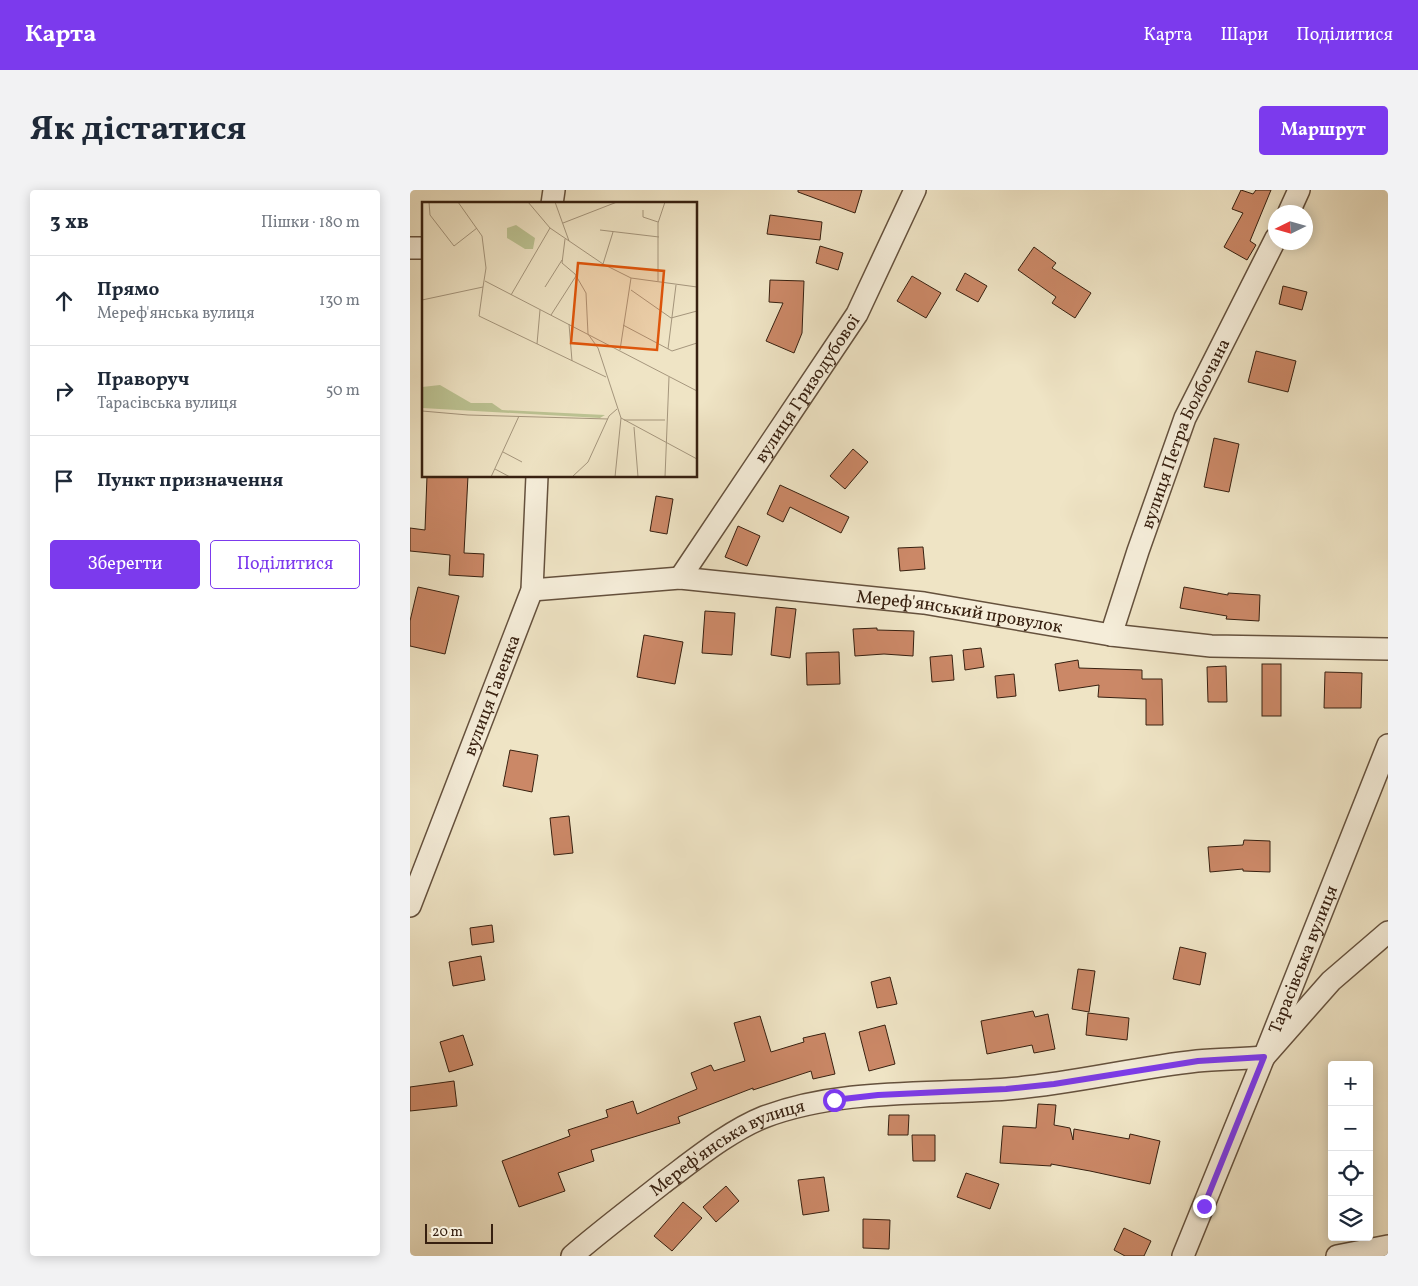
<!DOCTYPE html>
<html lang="uk">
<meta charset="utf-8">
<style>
:root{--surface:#fff;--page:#f2f2f3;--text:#1f2937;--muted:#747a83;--line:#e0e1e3;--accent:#7c3aed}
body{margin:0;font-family:Vollkorn,serif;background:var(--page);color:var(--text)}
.controls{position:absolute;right:15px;bottom:15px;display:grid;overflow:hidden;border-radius:5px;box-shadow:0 2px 12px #0003}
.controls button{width:45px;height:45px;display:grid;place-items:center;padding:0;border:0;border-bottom:1px solid var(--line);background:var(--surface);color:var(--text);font:25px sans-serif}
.compass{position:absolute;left:858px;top:15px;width:45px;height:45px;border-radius:50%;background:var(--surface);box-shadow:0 2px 12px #0003;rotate:265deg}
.scale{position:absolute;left:15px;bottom:12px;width:68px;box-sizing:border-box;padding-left:5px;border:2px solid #372010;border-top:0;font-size:14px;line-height:18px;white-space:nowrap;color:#372010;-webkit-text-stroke:4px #f5edd9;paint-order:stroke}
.stop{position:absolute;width:15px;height:15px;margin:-11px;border:4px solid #7c3aed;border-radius:50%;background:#fff}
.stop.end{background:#7c3aed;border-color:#fff;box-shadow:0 1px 5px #0008}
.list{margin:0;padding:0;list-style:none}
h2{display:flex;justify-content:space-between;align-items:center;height:65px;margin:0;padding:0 20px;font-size:21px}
h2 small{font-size:16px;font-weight:400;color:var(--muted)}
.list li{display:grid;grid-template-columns:32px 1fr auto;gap:15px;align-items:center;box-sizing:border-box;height:90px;padding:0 20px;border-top:1px solid var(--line)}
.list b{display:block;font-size:19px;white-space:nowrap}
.list p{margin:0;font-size:16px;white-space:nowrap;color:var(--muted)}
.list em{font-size:16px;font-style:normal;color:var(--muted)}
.actions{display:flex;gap:10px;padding:15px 20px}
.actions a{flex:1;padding:11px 0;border:1px solid var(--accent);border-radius:5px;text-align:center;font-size:18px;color:var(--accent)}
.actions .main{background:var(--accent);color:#fff}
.icon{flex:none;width:28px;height:28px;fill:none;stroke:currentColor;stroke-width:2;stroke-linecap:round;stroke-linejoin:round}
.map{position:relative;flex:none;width:978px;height:1066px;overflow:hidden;border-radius:5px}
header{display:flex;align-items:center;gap:30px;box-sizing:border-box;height:70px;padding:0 25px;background:var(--accent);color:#fff}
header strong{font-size:24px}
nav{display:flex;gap:28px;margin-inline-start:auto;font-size:18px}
.intro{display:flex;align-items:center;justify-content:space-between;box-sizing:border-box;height:120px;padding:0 30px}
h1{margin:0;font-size:35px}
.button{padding:12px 22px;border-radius:5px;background:var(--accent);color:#fff;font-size:18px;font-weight:700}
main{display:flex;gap:30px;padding:0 30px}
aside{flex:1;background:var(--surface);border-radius:5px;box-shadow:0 2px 12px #0003}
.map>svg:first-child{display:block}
</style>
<header>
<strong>Карта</strong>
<nav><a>Карта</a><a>Шари</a><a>Поділитися</a></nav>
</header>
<div class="intro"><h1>Як дістатися</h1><a class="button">Маршрут</a></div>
<main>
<aside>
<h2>3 хв<small>Пішки · 180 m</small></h2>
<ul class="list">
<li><svg class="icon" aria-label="ahead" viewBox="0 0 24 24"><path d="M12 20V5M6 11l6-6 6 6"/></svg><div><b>Прямо</b><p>Мереф'янська вулиця</p></div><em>130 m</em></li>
<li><svg class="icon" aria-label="right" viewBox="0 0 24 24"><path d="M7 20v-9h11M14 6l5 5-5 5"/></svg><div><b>Праворуч</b><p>Тарасівська вулиця</p></div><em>50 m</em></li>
<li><svg class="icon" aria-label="arrive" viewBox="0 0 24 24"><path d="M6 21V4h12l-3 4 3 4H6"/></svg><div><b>Пункт призначення</b></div></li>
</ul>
<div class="actions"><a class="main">Зберегти</a><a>Поділитися</a></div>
</aside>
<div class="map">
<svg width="978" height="1066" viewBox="0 0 978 1066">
<rect width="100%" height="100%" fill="#efe4c5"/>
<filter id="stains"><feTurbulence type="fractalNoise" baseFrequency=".004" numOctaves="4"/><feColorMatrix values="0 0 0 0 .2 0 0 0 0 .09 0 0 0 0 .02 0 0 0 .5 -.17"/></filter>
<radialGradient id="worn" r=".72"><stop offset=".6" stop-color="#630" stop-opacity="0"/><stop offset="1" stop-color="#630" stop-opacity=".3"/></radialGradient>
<!-- building -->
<g fill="#cb8867" stroke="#372010">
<path d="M388,0h64l-7,23 -57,-21z"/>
<path d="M831,0l12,4 3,-4h15l-21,51 6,4 -9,15 -23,-13 19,-34 -11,-4z"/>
<path d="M360,25l52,7 -2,18 -53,-6z"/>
<path d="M410,56l23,7 -5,17 -22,-7z"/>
<path d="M624,57l22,16 -4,5 39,25 -16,25 -23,-15 4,-6 -38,-27z"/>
<path d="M555,83l22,13 -9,16 -22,-12z"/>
<path d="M502,86l29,17 -15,25 -29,-17z"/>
<path d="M360,90l34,1 -2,52 -8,20 -28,-12 17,-38 -14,-1z"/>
<path d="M873,96l24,6 -5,18 -23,-6z"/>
<path d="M846,161l40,10 -8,31 -40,-10z"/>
<path d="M804,248l25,6 -10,48 -25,-5z"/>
<path d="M443,259l15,13 -23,27 -15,-13z"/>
<path d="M17,286h41l-4,77 20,1 -1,23 -34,-2 1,-20 -40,-4v-23l15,2z"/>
<path d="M370,295l69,32 -8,16 -51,-26 -7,15 -16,-8z"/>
<path d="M246,306l17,3 -6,35 -17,-3z"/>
<path d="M328,336l22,10 -13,30 -22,-9z"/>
<path d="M513,357l2,22 -25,2 -2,-23z"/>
<path d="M8,397l41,9 -14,58 -35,-8v-25z"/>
<path d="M774,397l44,8v-2l32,2 -1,26 -33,-2 1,-3 -47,-8z"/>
<path d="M366,417l20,2 -6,49 -19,-3z"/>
<path d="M295,421l30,2 -3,42 -30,-2z"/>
<path d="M467,438v2l37,1 -1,25 -29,-2 -29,2 -2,-27z"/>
<path d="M234,445l39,7 -8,42 -38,-7z"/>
<path d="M571,458l3,19 -19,3 -2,-20z"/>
<path d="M429,462l1,32 -33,1 -1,-32z"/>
<path d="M542,465l2,25 -22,2 -2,-25z"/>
<path d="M668,470l1,8 63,2v9h20l1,46h-17v-26l-48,-2 1,-12 -40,6 -4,-27z"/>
<rect x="852" y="474" width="19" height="52"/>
<path d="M816,476l1,36h-19l-1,-35z"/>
<path d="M915,482l37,1 -1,35h-37z"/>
<path d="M604,484l2,22 -19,2 -2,-22z"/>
<path d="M100,560l28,5 -6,37 -29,-6z"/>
<path d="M159,626l4,37 -19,2 -4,-37z"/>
<path d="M834,650l26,1v31l-27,-1v-2l-33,3 -2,-25 35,-2z"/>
<path d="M82,735l2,17 -22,3 -2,-17z"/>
<path d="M770,757l26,6 -6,32 -27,-6z"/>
<path d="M71,766l4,24 -32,6 -4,-24z"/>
<path d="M668,779l17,2 -6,41 -17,-3z"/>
<path d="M480,787l7,27 -20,4 -6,-26z"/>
<path d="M623,821l2,6 13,-3 7,35 -21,4 -2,-8 -45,9 -6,-33z"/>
<path d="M678,823l41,5 -2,22 -41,-5z"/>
<path d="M350,826l11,36 33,-10 -1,-4 22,-5 10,41 -22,5 -2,-8 -58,19v-2l-75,29 2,6 -89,27 3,11 -36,12 7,18 -46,16 -17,-46 68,-25 -2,-6 40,-13 -2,-7 27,-9 4,13 60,-25 -6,-16 20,-8 3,6 31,-10 -11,-38z"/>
<path d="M475,835l10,39 -26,7 -10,-39z"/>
<path d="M53,845l10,30 -24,7 -9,-30z"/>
<path d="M44,891l3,25 -47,5v-24z"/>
<path d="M628,914l18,1 -2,20 16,3 3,12 1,-11 55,10 1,-5 30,7 -10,43 -60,-13 -39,-7v2l-51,-3 3,-37 33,2z"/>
<path d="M479,925h20l-1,20h-20z"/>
<path d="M502,945h23v26h-22z"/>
<path d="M556,983l33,11 -9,25 -33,-12z"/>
<path d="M414,987l5,34 -26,4 -5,-35z"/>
<path d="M316,996l13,15 -23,21 -13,-15z"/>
<path d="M273,1012l19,16 -30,33 -18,-15z"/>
<path d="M453,1029l27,1 -1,29 -26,-1z"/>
<path d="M714,1038l27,13 -7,15h-19l-11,-6z"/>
</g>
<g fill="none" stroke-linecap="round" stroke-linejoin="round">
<!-- minor casing -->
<g stroke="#65513d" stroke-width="24">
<g id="minor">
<path d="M142,14l2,-14"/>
<path d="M879,22l10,-22"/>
<path d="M0,58h14"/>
<path id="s1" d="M270,388l177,-264 58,-124"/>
<path id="s2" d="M122,400l148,-12 244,25 187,32 100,11 177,3"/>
<path id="s3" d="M701,445l27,-84 47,-133 91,-180"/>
<path id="s4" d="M0,716l122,-316 5,-114"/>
<path id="s5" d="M162,1066c30,-26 61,-49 91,-73 31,-23 66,-52 101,-66 77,-29 162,-22 243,-28 64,-5 126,-21 190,-28 22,-2 45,-2 67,-4l67,-76 57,-49"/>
<path id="s6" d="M773,1066l81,-199 124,-312"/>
<path d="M927,1066l51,-10"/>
</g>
</g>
<!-- minor -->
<use href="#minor" stroke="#f5edd9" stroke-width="21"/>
</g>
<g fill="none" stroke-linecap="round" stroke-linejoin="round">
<!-- route -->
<path stroke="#7c3aed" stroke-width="6" d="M424,910l44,-5 128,-6 48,-5 144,-23 66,-4 -60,149"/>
</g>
<g text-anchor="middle" stroke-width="5" stroke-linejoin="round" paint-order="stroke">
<!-- street labels -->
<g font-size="18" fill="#372010" stroke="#f5edd9">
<text dy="6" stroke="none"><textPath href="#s1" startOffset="228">вулиця Гризодубової</textPath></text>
<text dy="6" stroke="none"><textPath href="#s3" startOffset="215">вулиця Петра Болбочана</textPath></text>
<text dy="6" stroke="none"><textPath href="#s2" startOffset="430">Мереф'янський провулок</textPath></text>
<text dy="6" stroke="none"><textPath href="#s4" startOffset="226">вулиця Гавенка</textPath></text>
<text dy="6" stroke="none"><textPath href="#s6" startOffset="320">Тарасівська вулиця</textPath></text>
<text dy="6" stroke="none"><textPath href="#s5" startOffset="191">Мереф'янська вулиця</textPath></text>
</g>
</g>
<!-- overview -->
<g transform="translate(12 12)">
<rect width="275" height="275" fill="#efe4c5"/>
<path d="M94,23l19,13 -2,11h-8l-18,-11v-10zM18,183l31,18h21l10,7 103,5 -5,3 -178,-10v-21z" fill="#bcc393"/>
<path fill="none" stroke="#a5967d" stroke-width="1" d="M7,0l1,13 24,31 23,-18M106,0l22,26 53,36 28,14 66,9M133,0l14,39M221,8v7l15,5M141,21l54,-21M178,28l59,7M143,37l-3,24 13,11 11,19 2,41 10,14 23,70 76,41M181,62l10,-32M63,79l212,110M236,79v-58l7,-21M61,85l-4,29 127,61M123,85l17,-27M209,88l40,28 26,-7M89,93l39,-67M0,98l61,-13 3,-19 -4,-32 -24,-34M129,113l25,-39M147,122l3,37M201,123l49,26 25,-8M115,142l3,-34M246,147l8,-64M198,148l11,-72M0,209l46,4 140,4M202,218h41M212,225l4,50M81,250l19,10M73,267l15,8M69,275l28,-61M150,275l16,-15 21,-46 8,-7M193,275l6,-59M243,275l4,-100"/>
<path fill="#df560c" fill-opacity="0.15" stroke="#df560c" stroke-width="2.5" d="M156,61l86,8 -7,79 -86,-7z"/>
<rect width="275" height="275" fill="none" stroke="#372010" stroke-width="2.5"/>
</g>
<rect width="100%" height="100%" filter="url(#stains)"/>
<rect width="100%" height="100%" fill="url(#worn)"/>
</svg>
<div class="controls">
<button>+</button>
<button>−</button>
<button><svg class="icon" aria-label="locate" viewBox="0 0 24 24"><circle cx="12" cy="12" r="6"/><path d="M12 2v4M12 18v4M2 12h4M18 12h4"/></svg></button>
<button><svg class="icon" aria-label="layers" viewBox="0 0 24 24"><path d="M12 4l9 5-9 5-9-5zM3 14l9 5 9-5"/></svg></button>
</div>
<svg class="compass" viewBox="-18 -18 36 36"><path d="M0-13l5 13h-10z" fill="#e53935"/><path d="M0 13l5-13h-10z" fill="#747a83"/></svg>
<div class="scale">20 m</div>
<div class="stop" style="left:424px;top:910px"></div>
<div class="stop end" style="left:794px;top:1016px"></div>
</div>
</main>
